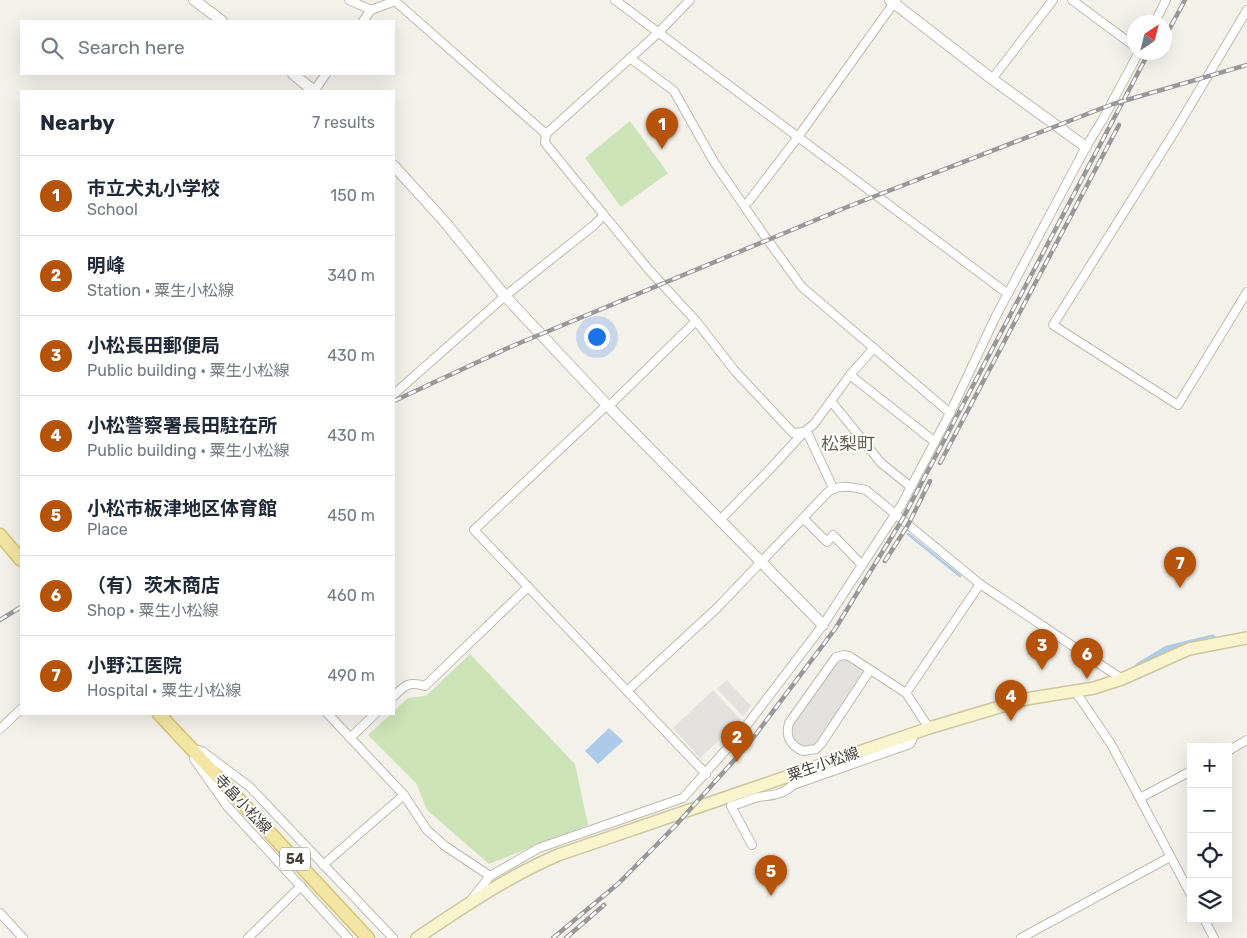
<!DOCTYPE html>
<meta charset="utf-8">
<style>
:root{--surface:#fff;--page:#f6f6f7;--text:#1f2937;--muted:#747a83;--line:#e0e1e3;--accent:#b45309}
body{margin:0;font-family:Rubik,"Noto Sans JP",sans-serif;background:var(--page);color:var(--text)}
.controls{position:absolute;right:15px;bottom:15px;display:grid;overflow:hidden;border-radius:0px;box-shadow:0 5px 20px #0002}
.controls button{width:45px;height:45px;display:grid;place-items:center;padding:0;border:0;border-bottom:1px solid var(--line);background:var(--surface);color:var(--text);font:25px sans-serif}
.compass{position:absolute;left:1127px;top:15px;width:45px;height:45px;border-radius:50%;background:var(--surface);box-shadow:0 5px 20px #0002;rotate:35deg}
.you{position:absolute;left:596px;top:336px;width:18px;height:18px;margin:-12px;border:4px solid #fff;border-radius:50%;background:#1a73e8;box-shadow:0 0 0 8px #1a73e833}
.badge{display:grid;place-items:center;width:32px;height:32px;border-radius:50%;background:var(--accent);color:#fff;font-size:16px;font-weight:700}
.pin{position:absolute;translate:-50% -41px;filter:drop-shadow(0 1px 2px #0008)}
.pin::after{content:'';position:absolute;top:26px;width:18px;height:15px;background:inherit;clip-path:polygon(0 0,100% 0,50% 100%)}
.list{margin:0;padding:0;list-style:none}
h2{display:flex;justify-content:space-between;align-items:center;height:65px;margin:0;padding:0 20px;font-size:21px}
h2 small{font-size:16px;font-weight:400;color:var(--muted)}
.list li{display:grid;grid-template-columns:32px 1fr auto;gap:15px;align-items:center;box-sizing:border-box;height:80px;padding:0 20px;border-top:1px solid var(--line)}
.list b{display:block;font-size:19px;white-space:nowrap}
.list p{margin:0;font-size:16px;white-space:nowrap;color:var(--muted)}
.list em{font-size:16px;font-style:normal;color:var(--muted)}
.icon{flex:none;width:28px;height:28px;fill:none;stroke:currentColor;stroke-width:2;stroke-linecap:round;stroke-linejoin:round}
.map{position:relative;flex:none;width:1247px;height:938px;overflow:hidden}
.search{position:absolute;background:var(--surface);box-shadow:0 5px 20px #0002;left:20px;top:20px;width:375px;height:55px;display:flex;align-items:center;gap:12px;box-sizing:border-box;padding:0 18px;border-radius:0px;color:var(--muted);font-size:19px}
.panel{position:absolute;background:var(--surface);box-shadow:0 5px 20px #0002;left:20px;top:90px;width:375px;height:625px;border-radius:0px}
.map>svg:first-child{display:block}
</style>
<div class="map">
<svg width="1247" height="938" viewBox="0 0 1247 938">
<rect width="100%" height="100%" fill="#f3f1ea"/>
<!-- green -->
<g fill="#cbe3b7">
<path d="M630,121l38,52 -47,34 -36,-49z"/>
<path d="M470,654l105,110 13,61 -99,39 -62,-54 -11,-27 -48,-48 23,-21h3v-3l14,-13 18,-2z"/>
</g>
<!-- parking -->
<g fill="#e2e1de">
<path d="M847,659l15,10v8l-45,67 -3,2 -11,1 -9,-6 -2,-5 1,-10 45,-64z"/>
<path d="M727,680l24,26 -8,10 -26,-27z"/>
<path d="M713,690l28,30 -41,38 -27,-30z"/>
</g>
<!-- water -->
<path fill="#adcae9" d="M609,728l14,13 -25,23 -13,-13z"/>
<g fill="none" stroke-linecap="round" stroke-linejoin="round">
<!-- stream -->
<path stroke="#adcae9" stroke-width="2.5" d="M908,534l52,42"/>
<!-- canal -->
<path stroke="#adcae9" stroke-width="9" d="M1139,667l28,-17 45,-11"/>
<!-- minor casing -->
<g stroke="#bebaad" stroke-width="10">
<g id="minor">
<path d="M349,0l22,10"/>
<path d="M615,0l393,294"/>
<path d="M690,0l-32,33 -112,101 -1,9 104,127 47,51 39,50 58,62 11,-1 4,2 25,54"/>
<path d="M1072,0l62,46"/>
<path d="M1247,10l-72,121 -122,194 125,80 69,-113"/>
<path d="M363,21l8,-11 24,-9 151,133"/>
<path d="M1155,22l11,-22"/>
<path d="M630,58l44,33 40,71 50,73 38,52 148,126"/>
<path d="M992,79l61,-79"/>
<path d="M314,91l12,-17"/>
<path d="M749,201l49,-64 98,-137"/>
<path d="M850,375l85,67"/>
<path d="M394,394l111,-98 88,-70 11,-11"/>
<path d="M831,401l50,62 30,24"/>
<path d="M607,405l-133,125 232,244"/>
<path d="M609,406l87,-85"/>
<path d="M803,518l24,24 6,-7 29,30"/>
<path d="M720,520l51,-52 33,-36 10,-8 36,-49 24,-27"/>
<path d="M870,670l-49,74 -5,5 -13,2c-13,-6 -18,-14 -14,-28l47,-66 8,-2 5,1 57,37 23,35"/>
<path d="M627,691l89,-82 112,-117c11,-8 25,-5 38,-2l114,94 142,95"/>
<path d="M1075,691l36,53 80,151"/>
<path d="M906,693l74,-109"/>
<path d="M394,696c11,-11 15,-15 31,-10l103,-99"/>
<path d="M328,714l76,81 23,35 18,16 45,30"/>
<path d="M0,729l21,-20"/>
<path d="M350,738l25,-24"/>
<path d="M192,749l10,2 48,36 143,151"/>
<path d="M1228,751l19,-11"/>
<path d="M194,759l33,47 121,132"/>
<path d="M1140,798l51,-27"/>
<path d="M752,845l-21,-39c9,-2 19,-7 28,-9 14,-2 23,-2 34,-12l117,-41 6,-12"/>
<path d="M323,865l81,-70"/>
<path d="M471,900l19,-24 49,-28 144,-50 57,-64 83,-109 79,-121 48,-91 46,-97 90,-169 17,-28 36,-67"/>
<path d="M0,913l23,25"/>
<path d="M1204,919l10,19"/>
<path d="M248,938l53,-52"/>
<path d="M1021,938l149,-81"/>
</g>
</g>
<!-- tertiary casing -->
<g stroke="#bebaad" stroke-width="12">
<g id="tertiary">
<path d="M194,0l28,21"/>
<path d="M890,0l102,79 94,68"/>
<path d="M293,74l21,17"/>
<path d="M394,166l50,55 61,75 102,109 216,220"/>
</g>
</g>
<!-- secondary casing -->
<g stroke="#cec69f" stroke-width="14">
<path id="secondary" d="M417,938c46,-31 90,-61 141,-83l371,-127 97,-29 68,-11 28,-9 67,-30 58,-11"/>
</g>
<!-- primary casing -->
<g stroke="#d7c374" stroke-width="15">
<g id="primary">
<path d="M0,535l21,25"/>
<path d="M159,714l209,224"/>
</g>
</g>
<!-- minor -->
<use href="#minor" stroke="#fff" stroke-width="8"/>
<!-- tertiary -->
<use href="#tertiary" stroke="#fff" stroke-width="10"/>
<!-- secondary -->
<use href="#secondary" stroke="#f9f3ce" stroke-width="11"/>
<!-- primary -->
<use href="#primary" stroke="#f3e5a3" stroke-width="12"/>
<!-- rail casing -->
<g stroke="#989898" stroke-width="4.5">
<g id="rail">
<path d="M1164,39l21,-39"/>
<path d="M394,401l116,-54 337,-140 266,-103 134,-39"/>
<path d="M940,463l179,-338"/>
<path d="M885,561l23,-36 22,-44"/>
<path d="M0,620l21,-13"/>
<path d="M553,938l66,-55 57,-58 71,-79 88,-117 67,-109 247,-468"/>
<path d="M566,938l38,-33"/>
</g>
</g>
<!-- rail -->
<use href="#rail" stroke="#fff" stroke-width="2.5" stroke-dasharray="8" stroke-linecap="butt"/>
</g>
<g text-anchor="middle" stroke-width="4" stroke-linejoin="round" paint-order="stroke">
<!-- shield labels -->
<rect fill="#fff" stroke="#7e7b74" stroke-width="1" x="280" y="847.5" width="30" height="23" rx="4"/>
<g font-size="14" font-weight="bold" fill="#464239">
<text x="295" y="864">54</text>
</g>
<!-- street labels -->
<g font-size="15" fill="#464239" stroke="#fff">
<text transform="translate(823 764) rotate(-19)" y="5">粟生小松線</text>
<text transform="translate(243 804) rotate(47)" y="5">寺畠小松線</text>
</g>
<!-- quarter labels -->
<g font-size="18" fill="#686151" stroke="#fff">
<text x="848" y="450">松梨町</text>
</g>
</g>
</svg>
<div class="controls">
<button>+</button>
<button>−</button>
<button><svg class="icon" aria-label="locate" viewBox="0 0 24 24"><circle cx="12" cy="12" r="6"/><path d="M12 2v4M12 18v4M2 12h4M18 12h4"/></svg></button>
<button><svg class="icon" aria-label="layers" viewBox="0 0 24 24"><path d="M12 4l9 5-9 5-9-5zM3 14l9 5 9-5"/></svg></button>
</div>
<svg class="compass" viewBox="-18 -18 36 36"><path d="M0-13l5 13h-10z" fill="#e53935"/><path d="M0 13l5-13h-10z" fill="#747a83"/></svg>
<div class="you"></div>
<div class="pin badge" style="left:662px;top:149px">1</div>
<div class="pin badge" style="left:737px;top:762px">2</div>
<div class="pin badge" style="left:1042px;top:670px">3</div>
<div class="pin badge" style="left:1011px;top:721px">4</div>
<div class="pin badge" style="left:771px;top:896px">5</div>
<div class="pin badge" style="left:1087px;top:679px">6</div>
<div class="pin badge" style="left:1180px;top:588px">7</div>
<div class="search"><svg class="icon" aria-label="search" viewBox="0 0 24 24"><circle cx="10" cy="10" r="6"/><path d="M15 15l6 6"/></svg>Search here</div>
<section class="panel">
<h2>Nearby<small>7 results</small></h2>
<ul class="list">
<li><span class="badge">1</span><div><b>市立犬丸小学校</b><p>School</p></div><em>150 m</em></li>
<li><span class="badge">2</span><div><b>明峰</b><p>Station · 粟生小松線</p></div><em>340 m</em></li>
<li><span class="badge">3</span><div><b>小松長田郵便局</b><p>Public building · 粟生小松線</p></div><em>430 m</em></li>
<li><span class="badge">4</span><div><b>小松警察署長田駐在所</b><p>Public building · 粟生小松線</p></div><em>430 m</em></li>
<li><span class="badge">5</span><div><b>小松市板津地区体育館</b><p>Place</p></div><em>450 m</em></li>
<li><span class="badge">6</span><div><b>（有）茨木商店</b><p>Shop · 粟生小松線</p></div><em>460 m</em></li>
<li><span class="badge">7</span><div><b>小野江医院</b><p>Hospital · 粟生小松線</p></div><em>490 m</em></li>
</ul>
</section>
</div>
